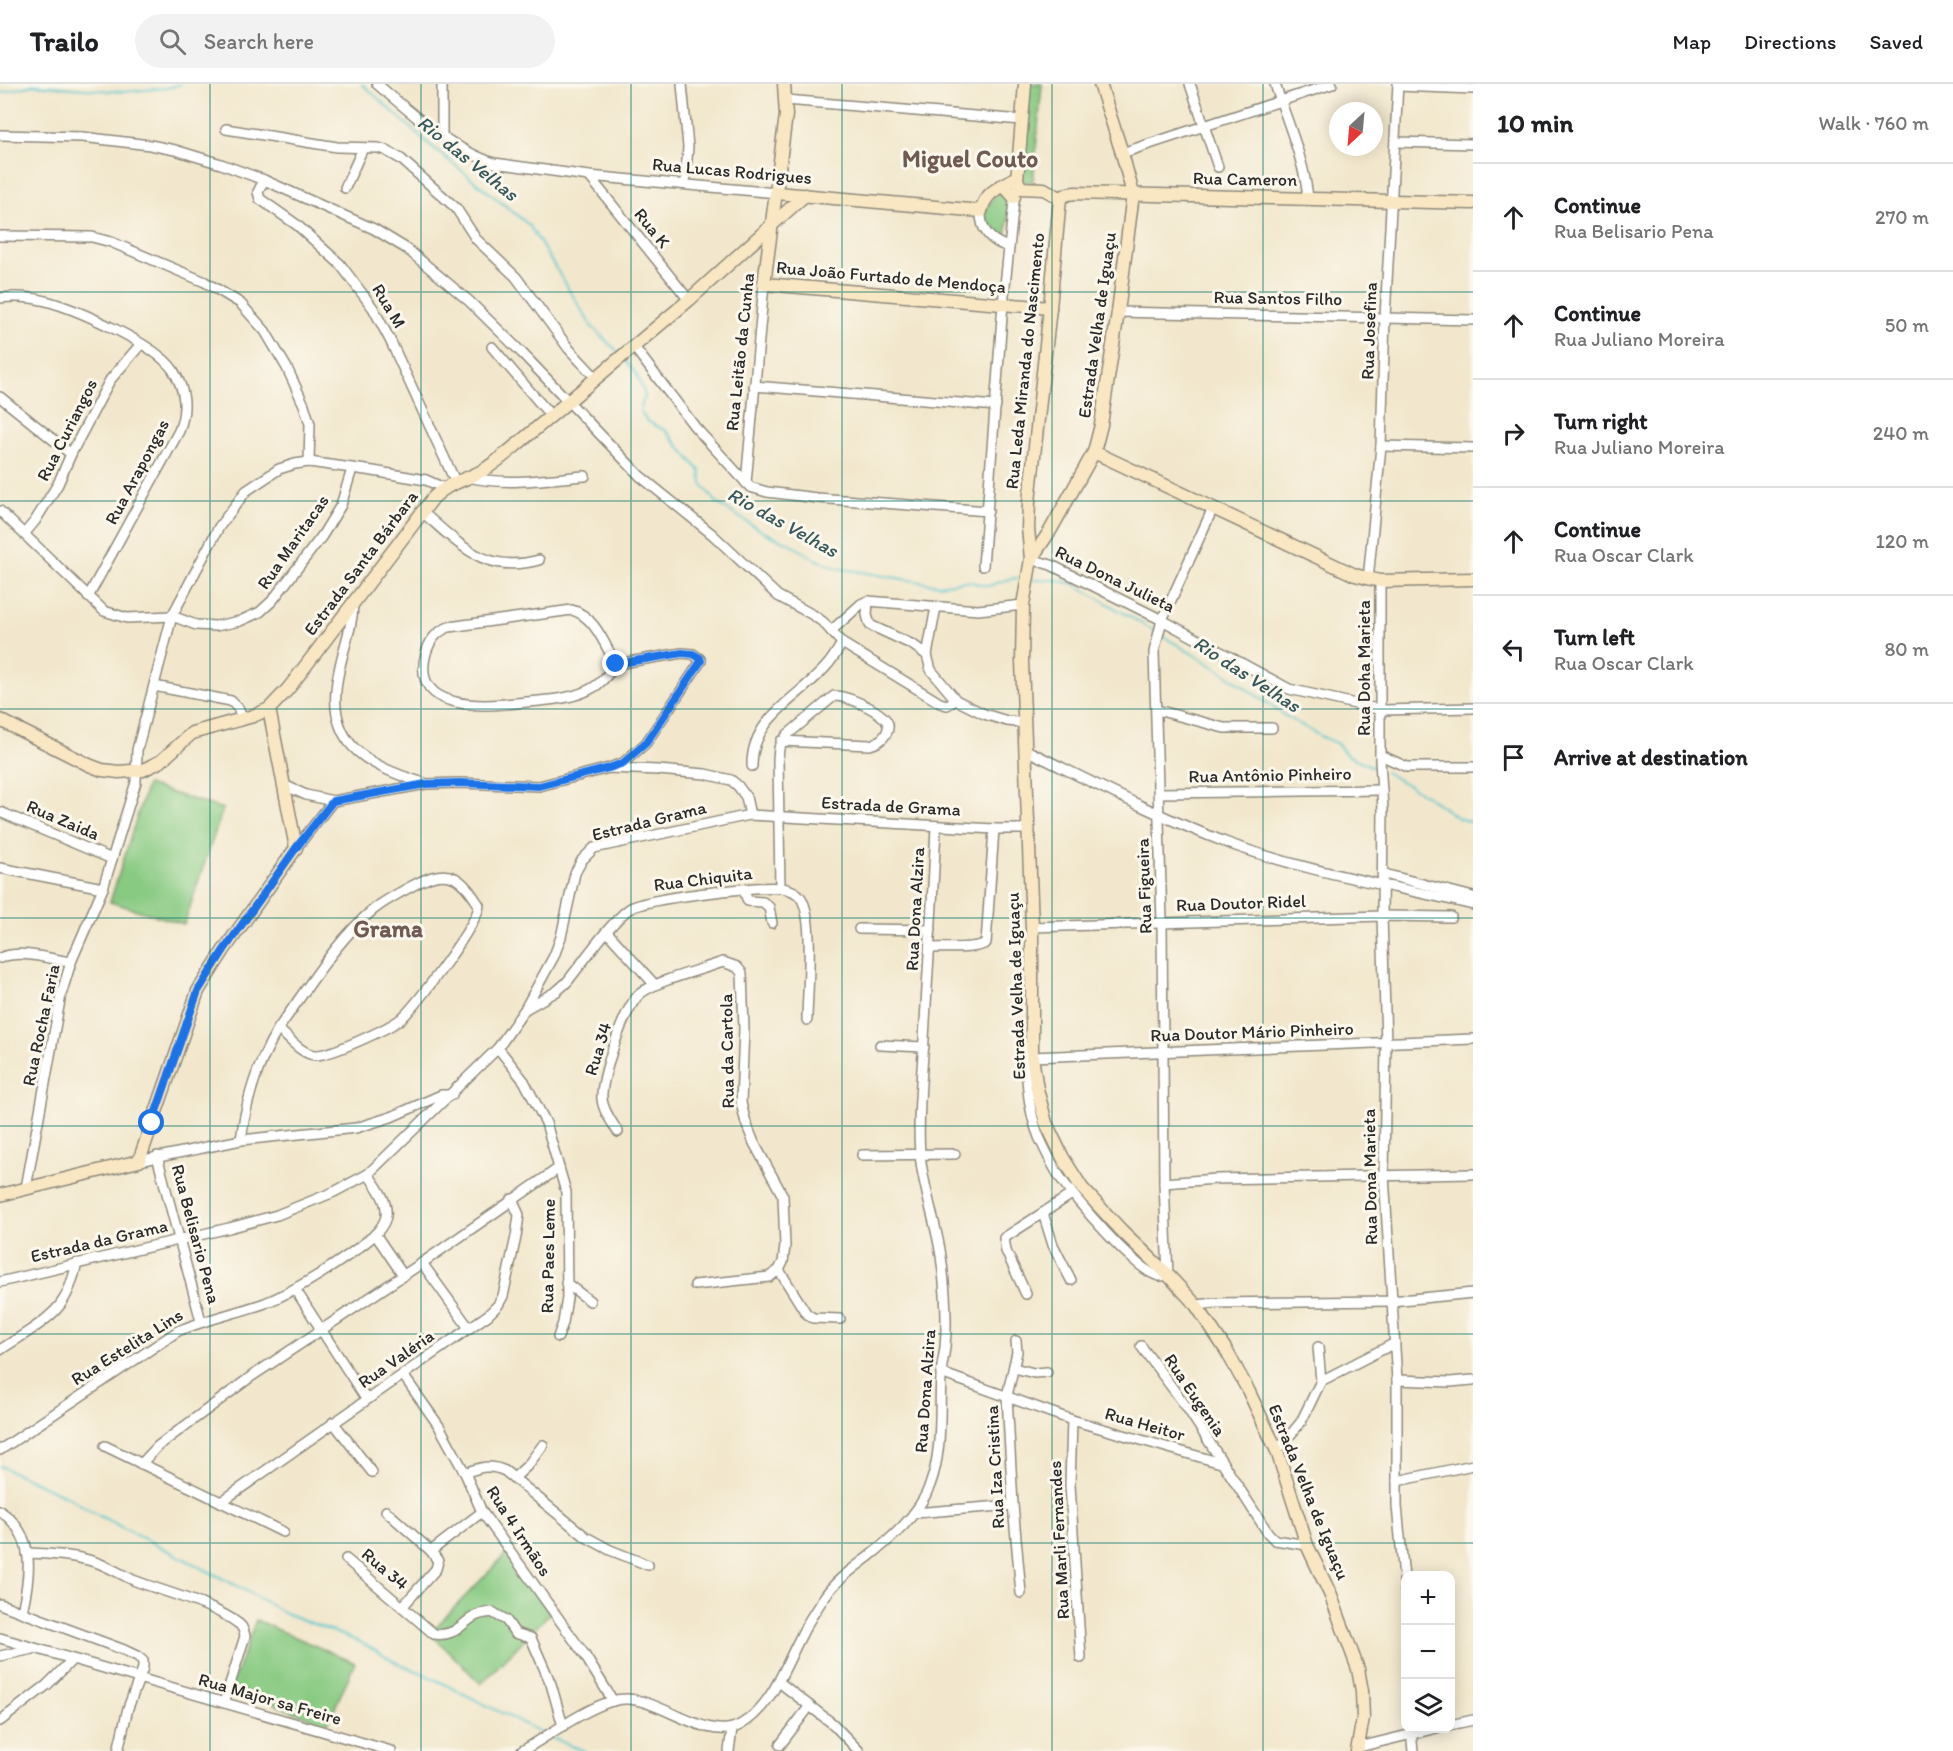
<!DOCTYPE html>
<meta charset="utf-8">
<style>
:root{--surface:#fff;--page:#f2f2f2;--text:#202124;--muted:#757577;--line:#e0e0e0}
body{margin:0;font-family:Itim,sans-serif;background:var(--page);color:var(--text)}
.controls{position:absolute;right:18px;bottom:18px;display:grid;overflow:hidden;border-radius:12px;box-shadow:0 3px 15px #0003}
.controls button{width:54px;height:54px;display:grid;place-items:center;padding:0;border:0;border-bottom:2px solid var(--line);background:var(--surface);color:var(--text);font:30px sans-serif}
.compass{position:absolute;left:1329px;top:18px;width:54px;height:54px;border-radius:50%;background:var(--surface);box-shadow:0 3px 15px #0003;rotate:206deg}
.stop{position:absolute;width:18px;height:18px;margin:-14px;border:4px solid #1a73e8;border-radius:50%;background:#fff}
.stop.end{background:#1a73e8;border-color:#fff;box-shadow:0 2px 6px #0008}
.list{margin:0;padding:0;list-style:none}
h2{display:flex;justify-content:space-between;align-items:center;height:78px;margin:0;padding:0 24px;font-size:26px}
h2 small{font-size:20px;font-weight:400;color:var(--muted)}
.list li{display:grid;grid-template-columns:39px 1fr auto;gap:18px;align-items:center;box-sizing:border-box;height:108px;padding:0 24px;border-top:2px solid var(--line)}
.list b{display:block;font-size:22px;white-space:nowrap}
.list p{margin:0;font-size:20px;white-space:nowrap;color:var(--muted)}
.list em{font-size:20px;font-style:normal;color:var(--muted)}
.icon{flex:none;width:33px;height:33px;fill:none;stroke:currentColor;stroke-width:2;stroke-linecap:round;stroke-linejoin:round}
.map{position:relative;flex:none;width:1473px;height:1667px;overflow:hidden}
header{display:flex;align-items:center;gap:36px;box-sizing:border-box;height:84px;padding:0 30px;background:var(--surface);border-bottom:2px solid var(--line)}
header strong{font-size:28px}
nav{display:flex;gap:33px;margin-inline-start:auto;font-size:21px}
.search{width:420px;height:54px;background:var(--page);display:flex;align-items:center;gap:15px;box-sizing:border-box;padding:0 21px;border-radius:33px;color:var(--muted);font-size:22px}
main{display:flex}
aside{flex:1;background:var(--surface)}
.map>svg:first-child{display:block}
</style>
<header>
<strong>Trailo</strong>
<div class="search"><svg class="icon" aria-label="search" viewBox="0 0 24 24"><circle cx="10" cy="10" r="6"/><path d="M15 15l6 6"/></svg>Search here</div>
<nav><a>Map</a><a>Directions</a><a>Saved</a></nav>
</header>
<main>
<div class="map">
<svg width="1473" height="1667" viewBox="0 0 1473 1667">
<rect width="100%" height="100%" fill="#fbf7ec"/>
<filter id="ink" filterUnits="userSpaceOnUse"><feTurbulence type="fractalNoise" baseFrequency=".0167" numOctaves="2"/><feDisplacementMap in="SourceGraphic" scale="12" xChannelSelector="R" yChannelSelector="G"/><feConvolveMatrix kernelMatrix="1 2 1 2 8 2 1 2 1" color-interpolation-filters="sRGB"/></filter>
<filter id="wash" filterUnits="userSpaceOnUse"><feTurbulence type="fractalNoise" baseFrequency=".008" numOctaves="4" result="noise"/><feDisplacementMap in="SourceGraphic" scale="24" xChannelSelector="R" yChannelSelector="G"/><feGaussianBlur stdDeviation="1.35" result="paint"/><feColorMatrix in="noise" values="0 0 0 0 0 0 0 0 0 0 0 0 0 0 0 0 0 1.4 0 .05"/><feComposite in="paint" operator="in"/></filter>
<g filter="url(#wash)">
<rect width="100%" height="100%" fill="#f2e7cc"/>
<!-- green -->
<g fill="#88ca82" stroke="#5a7a56" stroke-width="1.5">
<path d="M1029,0h13l-9,98 -13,-1z"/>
<path d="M1000,105l11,9 -6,46c-27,-21 -25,-29 -5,-55z"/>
<path d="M147,701l76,24 -39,115 -74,-22z"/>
<path d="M506,1470l44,59 -69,71 -51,-51z"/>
<path d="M256,1536l99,43 -28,62 -96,-38z"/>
</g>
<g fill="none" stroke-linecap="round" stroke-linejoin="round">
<!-- stream -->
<g stroke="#58c5ce" stroke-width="2">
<path d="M362,0l68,61 99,80 63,102 27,26"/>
<path d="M0,9l33,-8 90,7 44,-4 14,-4"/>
<path d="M625,276l12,15 8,20 -5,16 7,10 19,10 34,40 2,13 15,19 46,29 26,11 26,16 22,9 102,17 28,-4 21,5 25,-8 10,1"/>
<path d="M1031,496h25l18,4 82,48"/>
<path d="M1161,551l65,39 58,41 36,21 16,7 11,12 30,14"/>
<path d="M1385,688l42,24 31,22 15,5"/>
<path d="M0,1382l68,31 30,18 141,72 46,26 75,29 37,21 23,9 124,62"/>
<path d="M549,1653l36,14"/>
</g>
</g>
</g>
<g filter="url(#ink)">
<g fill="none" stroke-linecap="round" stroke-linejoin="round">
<!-- street casing -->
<g stroke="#8e897c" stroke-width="12">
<g id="street">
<path d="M377,0c34,29 74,65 117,79l95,13 188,17"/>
<path d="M442,0v51"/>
<path d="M682,0l6,63 -3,37"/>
<path d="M1190,0l28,83"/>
<path d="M1275,0c12,38 29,75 33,114"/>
<path d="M1398,2l75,3"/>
<path d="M786,16l236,20"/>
<path d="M226,45l111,18 41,1 7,2 16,9 55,49 20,31 40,38 53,72 27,29"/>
<path d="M0,51l82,2 68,8 25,5 46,14 43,16 110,49 33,20 62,52 53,52 118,123 72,58 66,62 35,19 10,7 19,21 98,60 7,2 9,-5"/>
<path d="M1395,58l78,2"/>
<path d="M1122,69l210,-69"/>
<path d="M589,92l100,124"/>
<path d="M264,96l-6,12 2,7 37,26 43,39 33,44 18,34 64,139"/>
<path d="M345,104l18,-40"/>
<path d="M981,127c-1,19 10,31 28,36"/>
<path d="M0,152l92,1 19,5 94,40 35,21 25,28 22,37 17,37 6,19 -1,38"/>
<path d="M0,214c15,-2 31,-1 46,3 30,8 110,43 127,69 13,21 14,39 6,61l-91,166"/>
<path d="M1118,228l355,8"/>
<path d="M492,263l59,69"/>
<path d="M634,263l61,80 55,60 17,5 50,6 171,13"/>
<path d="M754,302l242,20"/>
<path d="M0,313l71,57"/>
<path d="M1381,362l92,2"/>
<path d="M468,393c39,9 78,2 117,-1"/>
<path d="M746,399l18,-199"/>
<path d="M0,427l104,100 23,7 45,-2 24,9 20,1 24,-5 20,-9 12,-11 50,-65 19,-31 11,-36"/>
<path d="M421,427c39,33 63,64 118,49"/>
<path d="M25,449l10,-12 23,-37 13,-30 39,-74 31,-36"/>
<path d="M1031,475l20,6 111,55 127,69 93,21 91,-2"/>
<path d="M983,482l20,-262 12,-112"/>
<path d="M1368,496l13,-134 4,-129 13,-233"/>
<path d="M1380,497v179l3,49 -1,107 4,127 -2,132 13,205v126l9,92"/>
<path d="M868,517l-1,14 3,10 43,20 14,10 4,15 25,30 28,14 23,7 18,2"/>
<path d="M353,519c0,24 -10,45 -14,68 -16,71 25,94 85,112"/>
<path d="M572,526c23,6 33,36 44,54 -6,8 -13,18 -22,23 -19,12 -45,13 -67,15 -37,4 -118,13 -101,-49 4,-13 10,-21 23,-26z"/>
<path d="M831,547l30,-27 7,-3 110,9 45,-5"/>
<path d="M927,571l9,-48"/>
<path d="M154,602l77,15 7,7 4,10"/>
<path d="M1157,626l67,18h48"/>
<path d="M1026,666c66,32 131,66 199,92 80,30 166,43 248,63"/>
<path d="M1380,671l27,12h66"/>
<path d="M752,682c-1,-50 50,-69 77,-103 5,-6 9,-13 13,-20"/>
<path d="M612,683l11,-4 23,-20 55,-82 -1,-2 -7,-5 -11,-1 -66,11"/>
<path d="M284,701l22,10 27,6 93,-17 33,-1 80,3 70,-18 49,2 47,4 26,6 7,6 8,11 4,18"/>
<path d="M1159,709l223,-3"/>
<path d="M0,728l112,47"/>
<path d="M296,764l37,-47"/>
<path d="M0,784l103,20"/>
<path d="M1384,790l89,23"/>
<path d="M780,804l-2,-129 1,-11 8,-13 47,-39c12,-1 41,13 49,21 13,11 -1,25 -13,28l-89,-4"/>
<path d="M743,805l5,12 15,1 6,5 3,16"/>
<path d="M1032,843l350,-11 69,1"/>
<path d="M859,845l72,1"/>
<path d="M607,848l48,53"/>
<path d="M930,864c14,-1 45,2 56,-5l8,-114"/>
<path d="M0,874c21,-9 49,1 71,4"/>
<path d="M527,924l30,-17 10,-9c16,-20 43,-59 62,-73 17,-11 131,-24 153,-21 7,1 15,4 19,10 14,22 6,95 6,122"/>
<path d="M880,961l44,2"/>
<path d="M1025,963c2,30 2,61 14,90 6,13 13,28 21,40 13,20 78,97 100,99 1,1 7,-1 8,-1l-4,-92 -2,-261 -8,-270 8,-32 51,-112"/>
<path d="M498,964l26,33 22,42 20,69 1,106 -4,25 -5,14"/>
<path d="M1032,973l441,-18"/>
<path d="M618,1048c-6,-10 -15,-21 -16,-33 -2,-19 23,-95 39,-106 17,-13 60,-23 82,-31l14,5 5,6 2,56 -3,74 5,20 8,20 29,53 2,50 -2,16 -4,8 -10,7 -74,8"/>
<path d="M241,1056c5,-40 16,-76 37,-111 27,-37 60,-91 95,-119 11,-9 26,-17 39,-24 13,-7 28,-15 43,-8 11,6 18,18 24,27 0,17 -62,99 -77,113 -12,10 -72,38 -87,37 -14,-1 -27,-18 -37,-26"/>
<path d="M862,1071l93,-1"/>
<path d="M157,1072l44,165"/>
<path d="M139,1077l102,-21 115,-12 35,-11 50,-22h11"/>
<path d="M1164,1099l52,-4 257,-5"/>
<path d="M26,1104l35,-193 10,-33 32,-74 33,-106 1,-32 35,-134 47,-89 27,-36 33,-22 16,-5 14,-2 64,9 53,9 18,8"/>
<path d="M1043,1129l10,32 18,35"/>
<path d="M375,1150l28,41"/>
<path d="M422,1179l47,65"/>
<path d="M779,1186l27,43 7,5 27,1"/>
<path d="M0,1198l229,-54 48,-13 57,-23 34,-18 130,-126 27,-39 29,-53 7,-19 14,-64 7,-13 12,-12 156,-33 244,14h36"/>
<path d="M566,1199l24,18"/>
<path d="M295,1205l71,110"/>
<path d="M1026,1210l-20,-43 -2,-13 68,-44"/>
<path d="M1196,1221l20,-2 175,-2 82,-8"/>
<path d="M1016,1257l1,11 -10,44 6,109 8,88"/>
<path d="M1141,1262l47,63 80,124 7,7 32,5"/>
<path d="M1318,1263l3,34"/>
<path d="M0,1266c19,-13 53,-31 64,-51 7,-11 10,-24 13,-36"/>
<path d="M1014,1284l20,5 13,-1"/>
<path d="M941,1289l131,47 149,43"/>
<path d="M403,1291l36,51 26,47 17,39 102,142 29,47"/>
<path d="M1397,1296l53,2 23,-2"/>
<path d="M1072,1336l-2,65 11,173"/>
<path d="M333,1338l39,50"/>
<path d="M105,1362l178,86"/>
<path d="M0,1366l178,-119c29,-12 59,-18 87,-28 33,-13 79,-43 106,-65 6,-4 14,-15 15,-22 2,-16 -10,-30 -18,-42"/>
<path d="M1277,1367l24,-29 20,-41 74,-38"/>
<path d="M141,1380l17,-18 94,-70 170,-113 137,-95"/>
<path d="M465,1389c15,-6 25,-9 40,-2l81,66 24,13 38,15"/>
<path d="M514,1394l14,-13 15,-20"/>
<path d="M1397,1397l76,-16"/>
<path d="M221,1418l267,-187 10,-10 5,-9 13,-59 3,-22 -7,-16"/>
<path d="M0,1427c37,25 30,64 22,101"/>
<path d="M386,1427l45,40 7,10 -2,8 -33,37"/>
<path d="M914,1429l99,-8"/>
<path d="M431,1467l51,-39"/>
<path d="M27,1469c23,1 47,2 68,9 13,4 25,12 38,18 31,12 80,24 106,44 4,3 5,7 6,12l-21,67"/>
<path d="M346,1475l88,75c22,3 27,-11 43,-19 5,-2 10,-2 15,-3l14,8 9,13 16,5 20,46 12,42"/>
<path d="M0,1520l124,46 13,6 6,5v7l-15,40 -10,43"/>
<path d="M0,1554l391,113"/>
<path d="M0,1572l33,-7"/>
<path d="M779,1598l54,42 26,27"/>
<path d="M0,1637l47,-36 25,-25"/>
<path d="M1450,1641l23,-5"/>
<path d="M1411,1647l2,20"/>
<path d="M780,1661l29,-38"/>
<path d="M1359,1663l78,-19"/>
<path d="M522,1667c25,-14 75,-52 103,-52 34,-1 83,44 115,26 32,-18 45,-59 61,-89 6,-13 14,-25 22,-37 11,-17 28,-29 44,-41 24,-19 52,-43 63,-73 13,-35 9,-72 11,-108 0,-11 3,-20 4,-30 3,-31 0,-61 -4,-91 -5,-34 -18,-68 -21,-102 -3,-38 2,-78 4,-115 4,-71 9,-142 12,-213"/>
<path d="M729,1667l3,-22"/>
</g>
</g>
<!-- secondary casing -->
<g stroke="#8e897c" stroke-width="15">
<g id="secondary">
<path d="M784,0l2,31 -22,169 286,24"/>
<path d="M1025,0l-8,96 4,8 23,1 16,9"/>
<path d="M1000,102l7,3 7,8"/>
<path d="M777,109l204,18c5,-21 20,-23 35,-34"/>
<path d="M1060,114l-10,110 -21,194 -1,26 3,31 -8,46 -1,56 10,266v130l5,32 9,34 17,35 19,30 40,43 46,44 28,30 30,45 22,40 29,61 30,94 24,51 27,73 4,22 1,27 -6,33"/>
<path d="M1060,114l8,-4 7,-1 398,10"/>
<path d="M1094,368l261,123 25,6 93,-2"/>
<path d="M1031,475l19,-28 44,-79 7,-27 17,-113 15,-118 -11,-41 -22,-69"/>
<path d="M0,636l89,45 13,5 17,2 24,-2 18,-9 31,-28 61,-17 16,-7 19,-20 145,-191c16,-16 31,-17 49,-27 14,-8 26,-19 38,-29l169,-142 116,-105"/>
<path d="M0,1111l139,-34 59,-170 26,-41 72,-102 -27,-139"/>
</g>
</g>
<!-- street -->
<use href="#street" stroke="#fff" stroke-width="9"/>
<!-- secondary -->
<use href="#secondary" stroke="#f9e7c3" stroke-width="12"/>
</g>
</g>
<g fill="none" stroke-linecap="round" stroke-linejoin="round" filter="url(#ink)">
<!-- route -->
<path stroke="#1a73e8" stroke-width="8" d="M152,1039l46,-132 26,-41 72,-102 37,-47 93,-17 33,-1 80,3 70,-18 14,-5 23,-20 55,-82 -1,-3 -7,-4 -11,-1 -66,11"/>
</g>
<!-- grid -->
<path fill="none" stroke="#0f766e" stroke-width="1.5" stroke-opacity="0.55" d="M210,0v1667M421,0v1667M631,0v1667M842,0v1667M1052,0v1667M1263,0v1667M0,208h1473M0,417h1473M0,625h1473M0,834h1473M0,1042h1473M0,1250h1473M0,1459h1473"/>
<g text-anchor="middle" stroke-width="6" stroke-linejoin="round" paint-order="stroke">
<!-- street labels -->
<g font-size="18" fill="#2b2b2b" stroke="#fbf7ec">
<text transform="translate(732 87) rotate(5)" y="6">Rua Lucas Rodrigues</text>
<text transform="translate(1245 95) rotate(1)" y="6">Rua Cameron</text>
<text transform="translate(652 144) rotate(51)" y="6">Rua K</text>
<text transform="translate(891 193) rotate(5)" y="6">Rua João Furtado de Mendoça</text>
<text transform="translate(1278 214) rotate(1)" y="6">Rua Santos Filho</text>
<text transform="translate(389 222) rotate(59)" y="6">Rua M</text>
<text transform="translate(1097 241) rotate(-82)" y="6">Estrada Velha de Iguaçu</text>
<text transform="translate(1369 247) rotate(-88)" y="6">Rua Josefina</text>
<text transform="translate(740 268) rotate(-84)" y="6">Rua Leitão da Cunha</text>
<text transform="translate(1025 277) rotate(-84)" y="6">Rua Leda Miranda do Nascimento</text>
<text transform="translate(67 346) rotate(-63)" y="6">Rua Curiangos</text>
<text transform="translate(137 388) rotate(-62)" y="6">Rua Arapongas</text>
<text transform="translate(293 458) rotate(-55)" y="6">Rua Maritacas</text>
<text transform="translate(361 479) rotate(-53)" y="6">Estrada Santa Bárbara</text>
<text transform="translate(1115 495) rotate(26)" y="6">Rua Dona Julieta</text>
<text transform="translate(1364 584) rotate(-90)" y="6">Rua Doha Marieta</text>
<text transform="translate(1270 691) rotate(-1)" y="6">Rua Antônio Pinheiro</text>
<text transform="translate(891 722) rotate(3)" y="6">Estrada de Grama</text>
<text transform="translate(63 736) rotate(23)" y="6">Rua Zaida</text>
<text transform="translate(649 737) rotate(-14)" y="6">Estrada Grama</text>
<text transform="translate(703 795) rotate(-7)" y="6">Rua Chiquita</text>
<text transform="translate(1144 802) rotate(-92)" y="6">Rua Figueira</text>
<text transform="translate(1241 819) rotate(-2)" y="6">Rua Doutor Ridel</text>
<text transform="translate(915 825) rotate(-87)" y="6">Rua Dona Alzira</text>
<text transform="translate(1016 902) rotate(-92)" y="6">Estrada Velha de Iguaçu</text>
<text transform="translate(41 941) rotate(-78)" y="6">Rua Rocha Faria</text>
<text transform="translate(1252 948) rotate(-2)" y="6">Rua Doutor Mário Pinheiro</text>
<text transform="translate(598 965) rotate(-73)" y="6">Rua 34</text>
<text transform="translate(727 967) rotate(-91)" y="6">Rua da Cartola</text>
<text transform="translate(1370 1093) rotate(-91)" y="6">Rua Dona Marieta</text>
<text transform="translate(196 1150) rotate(75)" y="6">Rua Belisario Pena</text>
<text transform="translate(99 1157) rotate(-13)" y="6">Estrada da Grama</text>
<text transform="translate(548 1172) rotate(-89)" y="6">Rua Paes Leme</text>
<text transform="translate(127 1263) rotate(-32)" y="6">Rua Estelita Lins</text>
<text transform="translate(396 1275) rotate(-35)" y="6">Rua Valéria</text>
<text transform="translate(925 1307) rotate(-86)" y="6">Rua Dona Alzira</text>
<text transform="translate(1195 1311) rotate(56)" y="6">Rua Eugenia</text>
<text transform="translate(1145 1340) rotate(16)" y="6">Rua Heitor</text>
<text transform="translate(995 1383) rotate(-93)" y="6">Rua Iza Cristina</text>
<text transform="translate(1309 1408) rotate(68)" y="6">Estrada Velha de Iguaçu</text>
<text transform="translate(519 1447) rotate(57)" y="6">Rua 4 Irmãos</text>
<text transform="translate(1059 1456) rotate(-93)" y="6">Rua Marli Fernandes</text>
<text transform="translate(385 1485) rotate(40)" y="6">Rua 34</text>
<text transform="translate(270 1615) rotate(16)" y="6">Rua Major sa Freire</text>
</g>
<!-- water labels -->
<g font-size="20" font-style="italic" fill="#38595c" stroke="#fbf7ec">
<text transform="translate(468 74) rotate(39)" y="7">Rio das Velhas</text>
<text transform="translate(783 438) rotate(29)" y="7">Rio das Velhas</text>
<text transform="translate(1247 590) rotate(33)" y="7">Rio das Velhas</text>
</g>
<!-- district labels -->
<g font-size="24" font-weight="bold" fill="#6f5b53" stroke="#fbf7ec">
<text x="970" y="83">Miguel Couto</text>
<text x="388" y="853">Grama</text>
</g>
</g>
</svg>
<div class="controls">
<button>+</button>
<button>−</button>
<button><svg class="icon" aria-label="layers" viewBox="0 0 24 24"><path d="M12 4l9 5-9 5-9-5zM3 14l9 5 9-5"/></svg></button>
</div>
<svg class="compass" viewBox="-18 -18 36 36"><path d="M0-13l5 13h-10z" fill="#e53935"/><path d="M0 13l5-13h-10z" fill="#757577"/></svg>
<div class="stop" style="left:152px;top:1039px"></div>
<div class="stop end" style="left:616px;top:580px"></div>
</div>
<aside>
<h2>10 min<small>Walk · 760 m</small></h2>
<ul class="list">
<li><svg class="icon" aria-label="ahead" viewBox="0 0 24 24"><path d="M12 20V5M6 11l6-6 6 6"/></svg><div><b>Continue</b><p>Rua Belisario Pena</p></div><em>270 m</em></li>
<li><svg class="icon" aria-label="ahead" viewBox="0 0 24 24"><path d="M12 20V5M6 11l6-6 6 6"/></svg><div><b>Continue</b><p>Rua Juliano Moreira</p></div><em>50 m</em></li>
<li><svg class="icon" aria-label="right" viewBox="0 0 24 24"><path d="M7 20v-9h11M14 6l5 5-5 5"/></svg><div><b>Turn right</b><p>Rua Juliano Moreira</p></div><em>240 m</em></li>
<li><svg class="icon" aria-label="ahead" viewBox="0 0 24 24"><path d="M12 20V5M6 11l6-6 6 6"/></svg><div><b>Continue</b><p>Rua Oscar Clark</p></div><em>120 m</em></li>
<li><svg class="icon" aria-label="left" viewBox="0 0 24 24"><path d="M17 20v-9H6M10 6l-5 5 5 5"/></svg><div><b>Turn left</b><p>Rua Oscar Clark</p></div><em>80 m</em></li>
<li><svg class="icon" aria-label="arrive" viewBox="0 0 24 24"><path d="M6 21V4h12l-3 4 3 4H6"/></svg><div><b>Arrive at destination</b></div></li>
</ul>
</aside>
</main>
